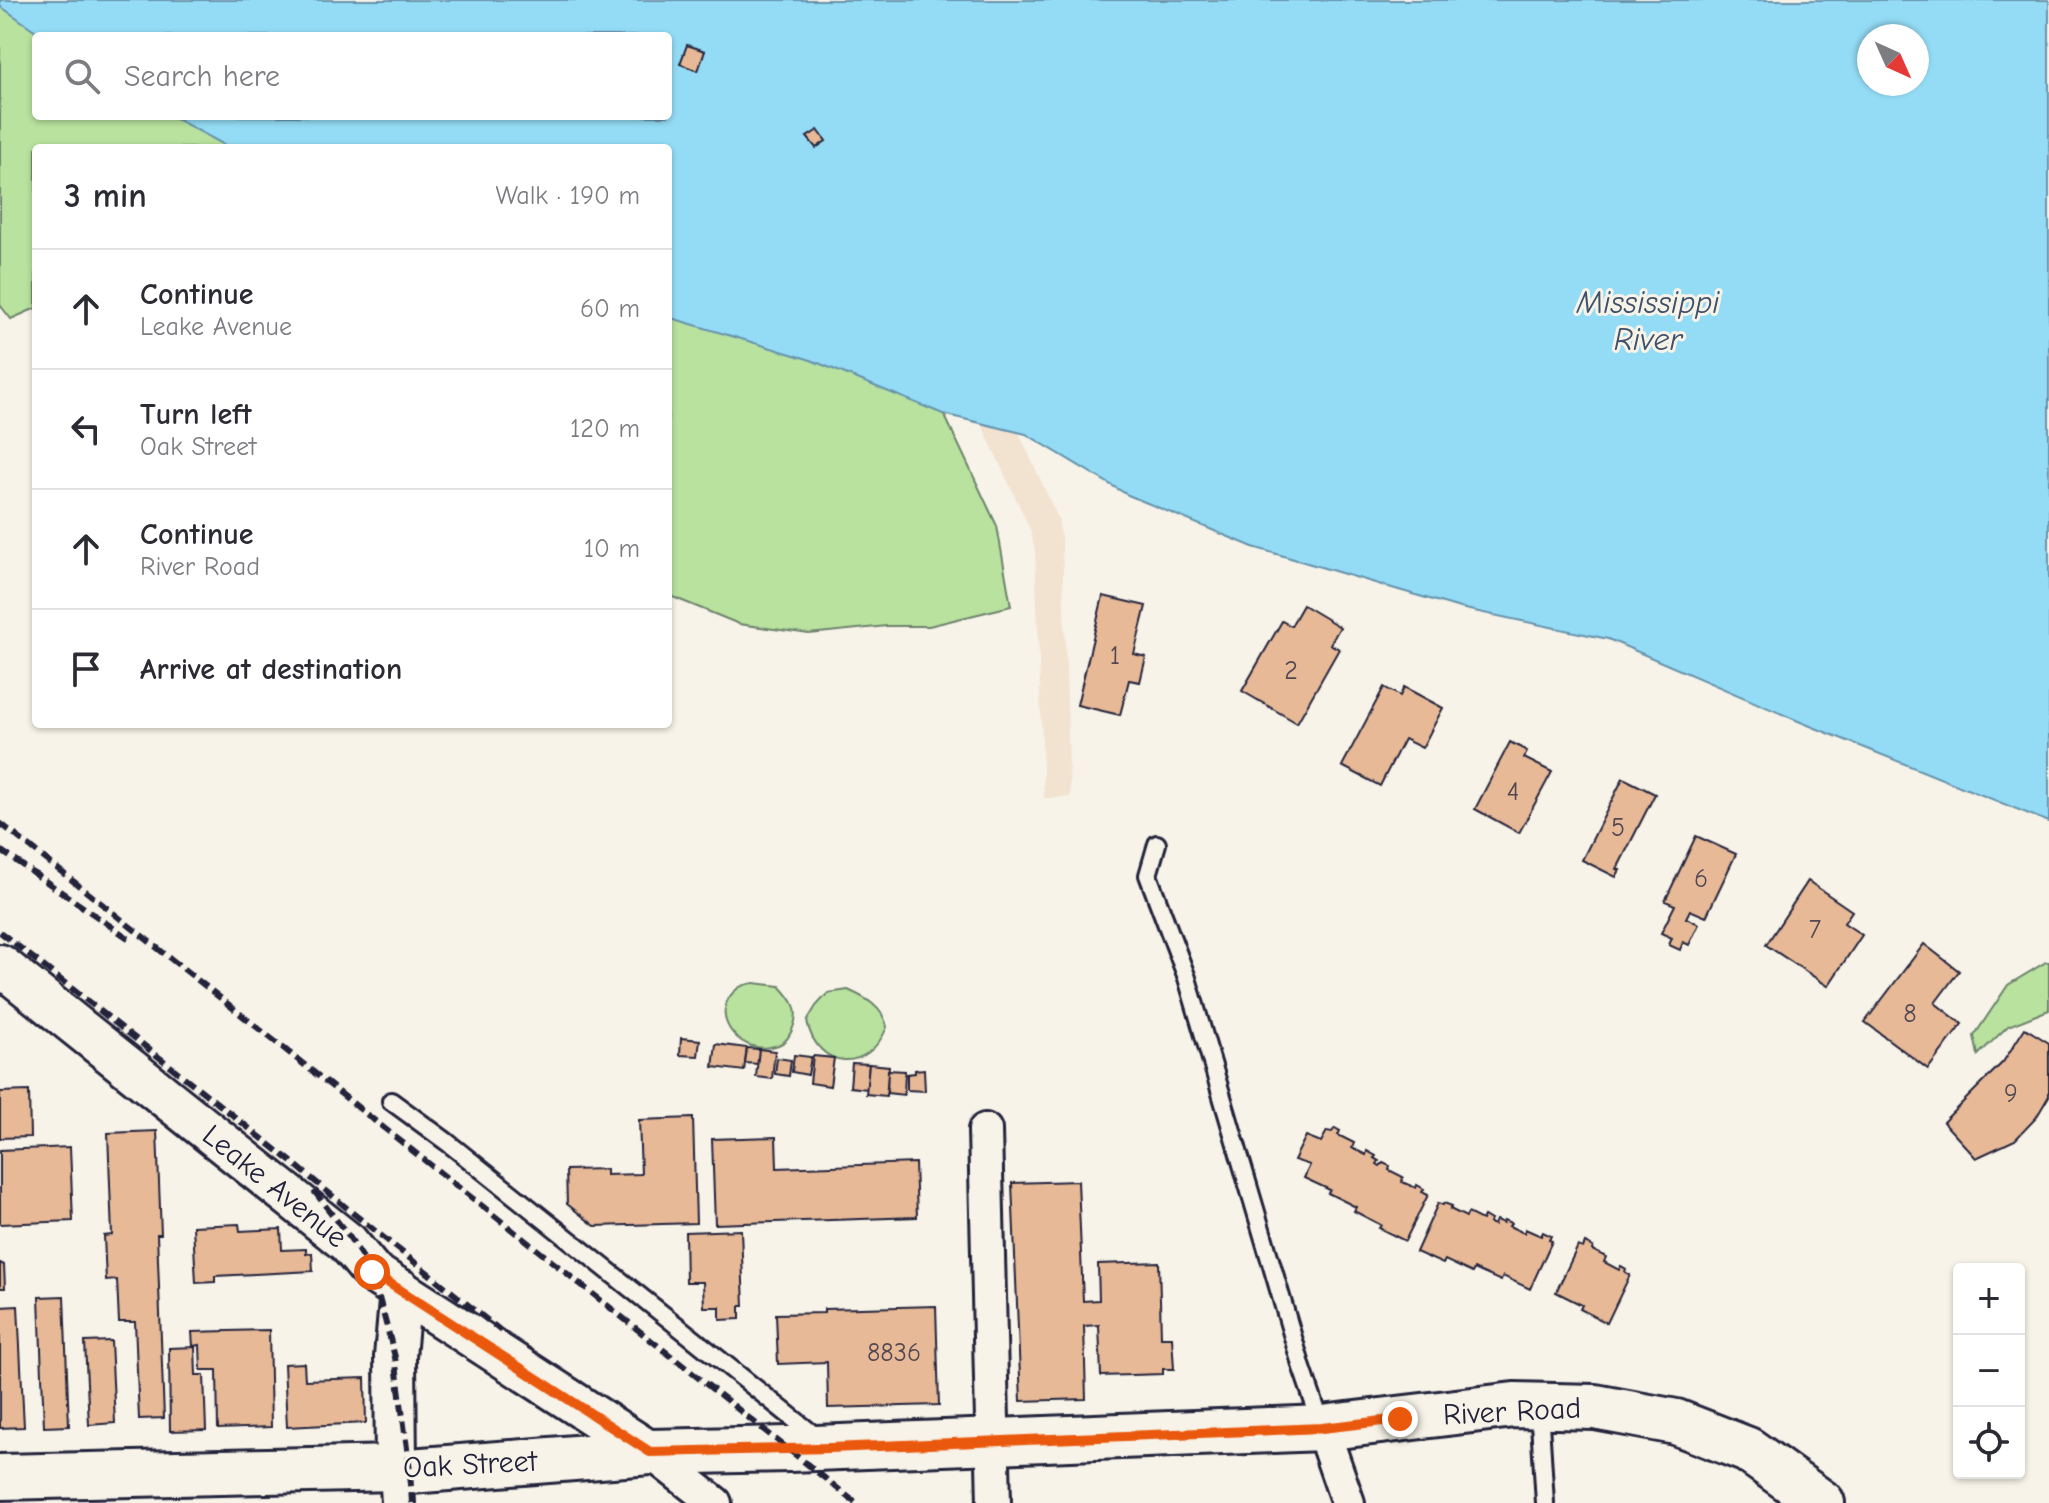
<!DOCTYPE html>
<meta charset="utf-8">
<style>
:root{--surface:#fff;--page:#f2f2f3;--text:#2b2b33;--muted:#7c7c81;--line:#e1e1e2}
body{margin:0;font-family:"Comic Neue",sans-serif;background:var(--page);color:var(--text)}
.controls{position:absolute;right:24px;bottom:24px;display:grid;overflow:hidden;border-radius:8px;box-shadow:0 2px 6px #0004}
.controls button{width:72px;height:72px;display:grid;place-items:center;padding:0;border:0;border-bottom:2px solid var(--line);background:var(--surface);color:var(--text);font:40px sans-serif}
.compass{position:absolute;left:1857px;top:24px;width:72px;height:72px;border-radius:50%;background:var(--surface);box-shadow:0 2px 6px #0004;rotate:135deg}
.stop{position:absolute;width:24px;height:24px;margin:-18px;border:6px solid #ea580c;border-radius:50%;background:#fff}
.stop.end{background:#ea580c;border-color:#fff;box-shadow:0 2px 8px #0008}
.list{margin:0;padding:0;list-style:none}
h2{display:flex;justify-content:space-between;align-items:center;height:104px;margin:0;padding:0 32px;font-size:34px}
h2 small{font-size:26px;font-weight:400;color:var(--muted)}
.list li{display:grid;grid-template-columns:52px 1fr auto;gap:24px;align-items:center;box-sizing:border-box;height:120px;padding:0 32px;border-top:2px solid var(--line)}
.list b{display:block;font-size:30px;white-space:nowrap}
.list p{margin:0;font-size:26px;white-space:nowrap;color:var(--muted)}
.list em{font-size:26px;font-style:normal;color:var(--muted)}
.icon{flex:none;width:44px;height:44px;fill:none;stroke:currentColor;stroke-width:2;stroke-linecap:round;stroke-linejoin:round}
.map{position:relative;flex:none;width:2049px;height:1503px;overflow:hidden}
.search{position:absolute;background:var(--surface);box-shadow:0 2px 6px #0004;left:32px;top:32px;width:640px;height:88px;display:flex;align-items:center;gap:20px;box-sizing:border-box;padding:0 28px;border-radius:8px;color:var(--muted);font-size:30px}
.panel{position:absolute;background:var(--surface);box-shadow:0 2px 6px #0004;left:32px;top:144px;width:640px;height:584px;border-radius:8px}
.map>svg:first-child{display:block}
</style>
<div class="map">
<svg width="2049" height="1503" viewBox="0 0 2049 1503">
<rect width="100%" height="100%" fill="#f7f3e8"/>
<filter id="ink" filterUnits="userSpaceOnUse"><feTurbulence type="fractalNoise" baseFrequency=".0125" numOctaves="2"/><feDisplacementMap in="SourceGraphic" scale="16" xChannelSelector="R" yChannelSelector="G"/><feConvolveMatrix kernelMatrix="1 2 1 2 8 2 1 2 1" color-interpolation-filters="sRGB"/></filter>
<g filter="url(#ink)">
<!-- built -->
<path fill="#f2e2d0" d="M673,23l211,117 174,378 4,26 8,253 -26,1 -9,-248 -5,-21 -166,-360 -196,-103v-30z"/>
<!-- green -->
<g fill="#b8e29e" stroke="#6d826c" stroke-width="2">
<path d="M0,0l167,36h-131v80h235l37,32h-272v160l-25,11 -11,-14z"/>
<path d="M668,235l242,107 87,184 14,80 -82,20h-42l-78,8 -70,-10 -71,-29z"/>
<path d="M2046,962h3v48l-41,16 -30,29 -4,-19 34,-51z"/>
<path d="M754,983l26,3c13,14 21,24 12,44 -5,11 -9,15 -22,17 -33,6 -63,-34 -33,-58 4,-4 11,-5 17,-6z"/>
<path d="M848,990c18,8 35,17 39,37 -18,46 -70,44 -80,-6l9,-15 12,-13z"/>
</g>
<!-- water -->
<path fill="#94dcf6" stroke="#6692ab" stroke-width="2" fill-rule="evenodd" d="M0,0h2049v822l-246,-99 -195,-84 -148,-31 -207,-61 -125,-52 -102,-61 -83,-20 -132,-54 -143,-43v-169h-438l-59,-32h497v-80h-625l-43,-30zM1869,36h48v48h-48z"/>
<!-- building -->
<g fill="#e7b997" stroke="#22223b" stroke-width="2">
<path d="M687,45l18,6 -7,20 -18,-7z"/>
<path d="M818,130l8,11 -10,7 -9,-11z"/>
<path d="M1103,596l43,10 -12,48 12,3 -6,25 -11,-2 -9,35 -43,-10z"/>
<path d="M1303,605l37,22 -10,17 9,5 -42,74 -55,-32 40,-70 9,5z"/>
<path d="M1384,687l16,9 4,-9 39,21 -21,40 -18,-9 -24,47 -38,-20z"/>
<path d="M1510,742l17,9 -3,7 28,14 -33,61 -44,-24z"/>
<path d="M1623,778l32,16 -38,75 3,1 -4,7 -34,-17z"/>
<path d="M1696,836l40,18 -30,63 -16,-7 -4,8 13,6 -10,21 -6,-3 -3,8 -11,-5 3,-7 -11,-5 14,-28 -10,-4z"/>
<path d="M1808,881l44,30 -8,12 18,12 -34,51 -62,-41z"/>
<path d="M1924,944l35,27 -24,32 27,21 -34,45 -63,-47z"/>
<path d="M2025,1028l24,15v53l-13,22 -21,22 -39,18 -33,-36 60,-60z"/>
<path d="M681,1038l19,2 -2,16 -18,-1z"/>
<path d="M716,1044l31,4 -3,23 -31,-4z"/>
<path d="M747,1048l12,1 -1,15 -13,-1z"/>
<path d="M759,1049l16,2 -3,28 -16,-2z"/>
<path d="M794,1055l17,2 -3,18 -16,-3z"/>
<path d="M813,1056l21,2 -4,28 -20,-3z"/>
<path d="M777,1058l14,2 -2,16 -14,-2z"/>
<path d="M852,1063l17,1 -2,25 -17,-2z"/>
<path d="M869,1064l20,2 -3,30 -20,-2z"/>
<path d="M924,1069l1,22 -18,-1v-16l8,-1v-3z"/>
<path d="M888,1070l17,1 -1,24 -17,-2z"/>
<path d="M29,1091l1,46 -30,1v-46z"/>
<path d="M693,1118l3,105 -101,3 -28,-22 -1,-34 40,-1v6l35,-1 -2,-54z"/>
<path d="M1335,1128l5,3 -2,4 16,8 -2,5 14,7 1,-4 9,5 -2,2 5,3 -2,3 3,2 3,-3 7,3 -1,4 14,7 -1,5 14,6 1,-3 7,4 -2,3 6,3 -23,46 -26,-13 2,-3 -27,-14 2,-4 -28,-14 2,-3 -26,-12 6,-13 -16,-5 12,-24 15,6 6,-11 5,1z"/>
<path d="M157,1131l4,103h-4l7,184 -25,1 -4,-97h-16l-2,-42 -11,1 -2,-45 8,-1 -4,-102z"/>
<path d="M776,1137l1,31 138,-5 2,54 -202,7 -3,-85z"/>
<path d="M70,1147l3,74 -73,3v-74z"/>
<path d="M1078,1181l5,120 16,-1 -1,-36 61,-2 2,75h11l2,32h-11v5l-62,2 -2,-51 -15,1 2,73 -65,2 -9,-218z"/>
<path d="M1438,1203l5,2 1,-2 8,3 -2,3 16,8 2,-4 14,7 2,-4 7,4 -2,3 5,2 2,-5 7,3 1,-3 7,3 -2,3 15,7 1,-4 16,7 2,-4 8,4 -2,4 3,1 -22,48 -27,-13 -2,5 -27,-12 -2,4 -27,-13 -2,4 -27,-12z"/>
<path d="M239,1224l1,7 41,-2 1,21 24,-1v5l6,-1 1,18 -98,5v6l-19,1 -3,-57z"/>
<path d="M741,1230l3,76h-4v13l-20,1v-13h-16l-1,-25h-17l-1,-50z"/>
<path d="M1585,1243l8,4 -1,3 14,7 -2,5 15,8 2,-4 5,3 -1,3 5,3 -23,48 -27,-14 2,-4 -26,-13 22,-46 5,2z"/>
<path d="M0,1263l4,2 1,23h-5z"/>
<path d="M64,1296l5,130 -25,1 -5,-130z"/>
<path d="M18,1306l6,121 -24,1v-121z"/>
<path d="M936,1306l3,99 -111,3 -1,-46 -49,2 -2,-50 48,-1v-4z"/>
<path d="M269,1330l2,97 -53,2 -1,-59h-16l-1,-25 -7,1 -1,-14z"/>
<path d="M111,1341l4,82 -26,2 -4,-83z"/>
<path d="M195,1347l1,28h8l2,55 -36,1 -1,-83z"/>
<path d="M304,1363l1,17 60,-2 1,45 -79,4 -3,-63z"/>
</g>
<g fill="none" stroke-linecap="round" stroke-linejoin="round">
<!-- service casing -->
<g stroke="#22223b" stroke-width="22">
<g id="service">
<path d="M1157,844l-9,31 39,103 115,390 20,58"/>
<path d="M391,1101l56,41 372,297"/>
<path d="M1539,1407l6,96"/>
</g>
</g>
<!-- minor casing -->
<g stroke="#22223b" stroke-width="38">
<g id="minor">
<path d="M985,1130l9,373"/>
<path d="M1322,1428l26,75"/>
<path d="M650,1452l65,51"/>
<path d="M396,1468l2,35"/>
</g>
</g>
<!-- tertiary casing -->
<g stroke="#22223b" stroke-width="46">
<g id="tertiary">
<path d="M0,965l348,278 24,29 278,180"/>
<path d="M396,1468l-1,-111 6,-67"/>
</g>
</g>
<!-- secondary casing -->
<g stroke="#22223b" stroke-width="50">
<path id="secondary" d="M0,1477l396,-9 14,3 240,-19 140,-3 532,-21 192,-23 81,2 81,15 72,28 74,53"/>
</g>
<!-- service -->
<use href="#service" stroke="#f7f3e8" stroke-width="16"/>
<!-- minor -->
<use href="#minor" stroke="#f7f3e8" stroke-width="32"/>
<!-- tertiary -->
<use href="#tertiary" stroke="#f7f3e8" stroke-width="40"/>
<!-- secondary -->
<use href="#secondary" stroke="#f7f3e8" stroke-width="44"/>
<!-- rail -->
<g stroke="#22223b" stroke-width="6" stroke-dasharray="12 6" stroke-linecap="butt">
<path d="M0,823l856,680"/>
<path d="M0,850l131,90"/>
<path d="M0,932l292,230 62,52 147,117"/>
<path d="M314,1191l34,44 24,37 23,85 15,114 2,32"/>
</g>
</g>
</g>
<g fill="none" stroke-linecap="round" stroke-linejoin="round" filter="url(#ink)">
<!-- route -->
<path stroke="#ea580c" stroke-width="10" d="M372,1272l278,180 180,-4 492,-20 78,-9"/>
</g>
<g text-anchor="middle" stroke-width="6" stroke-linejoin="round" paint-order="stroke">
<!-- number labels -->
<g font-size="26" fill="#534852">
<text x="1115" y="664">1</text>
<text x="1291" y="679">2</text>
<text x="1513" y="800">4</text>
<text x="1618" y="836">5</text>
<text x="1701" y="887">6</text>
<text x="1815" y="938">7</text>
<text x="1910" y="1022">8</text>
<text x="2011" y="1102">9</text>
<text x="894" y="1361">8836</text>
</g>
<!-- street labels -->
<g font-size="30" fill="#22223b" stroke="#f7f3e8">
<text transform="translate(275 1186) rotate(39)" y="10">Leake Avenue</text>
<text transform="translate(1512 1411) rotate(-3)" y="10">River Road</text>
<text transform="translate(470 1464) rotate(-3)" y="10">Oak Street</text>
</g>
<!-- water labels -->
<g font-size="32" font-style="italic" fill="#3e506a" stroke="#f7f3e8">
<text x="1648" y="313">Mississippi<tspan x="1648" dy="37">River</tspan></text>
</g>
</g>
</svg>
<div class="controls">
<button>+</button>
<button>−</button>
<button><svg class="icon" aria-label="locate" viewBox="0 0 24 24"><circle cx="12" cy="12" r="6"/><path d="M12 2v4M12 18v4M2 12h4M18 12h4"/></svg></button>
</div>
<svg class="compass" viewBox="-18 -18 36 36"><path d="M0-13l5 13h-10z" fill="#e53935"/><path d="M0 13l5-13h-10z" fill="#7c7c81"/></svg>
<div class="stop" style="left:372px;top:1272px"></div>
<div class="stop end" style="left:1400px;top:1419px"></div>
<div class="search"><svg class="icon" aria-label="search" viewBox="0 0 24 24"><circle cx="10" cy="10" r="6"/><path d="M15 15l6 6"/></svg>Search here</div>
<section class="panel">
<h2>3 min<small>Walk · 190 m</small></h2>
<ul class="list">
<li><svg class="icon" aria-label="ahead" viewBox="0 0 24 24"><path d="M12 20V5M6 11l6-6 6 6"/></svg><div><b>Continue</b><p>Leake Avenue</p></div><em>60 m</em></li>
<li><svg class="icon" aria-label="left" viewBox="0 0 24 24"><path d="M17 20v-9H6M10 6l-5 5 5 5"/></svg><div><b>Turn left</b><p>Oak Street</p></div><em>120 m</em></li>
<li><svg class="icon" aria-label="ahead" viewBox="0 0 24 24"><path d="M12 20V5M6 11l6-6 6 6"/></svg><div><b>Continue</b><p>River Road</p></div><em>10 m</em></li>
<li><svg class="icon" aria-label="arrive" viewBox="0 0 24 24"><path d="M6 21V4h12l-3 4 3 4H6"/></svg><div><b>Arrive at destination</b></div></li>
</ul>
</section>
</div>
